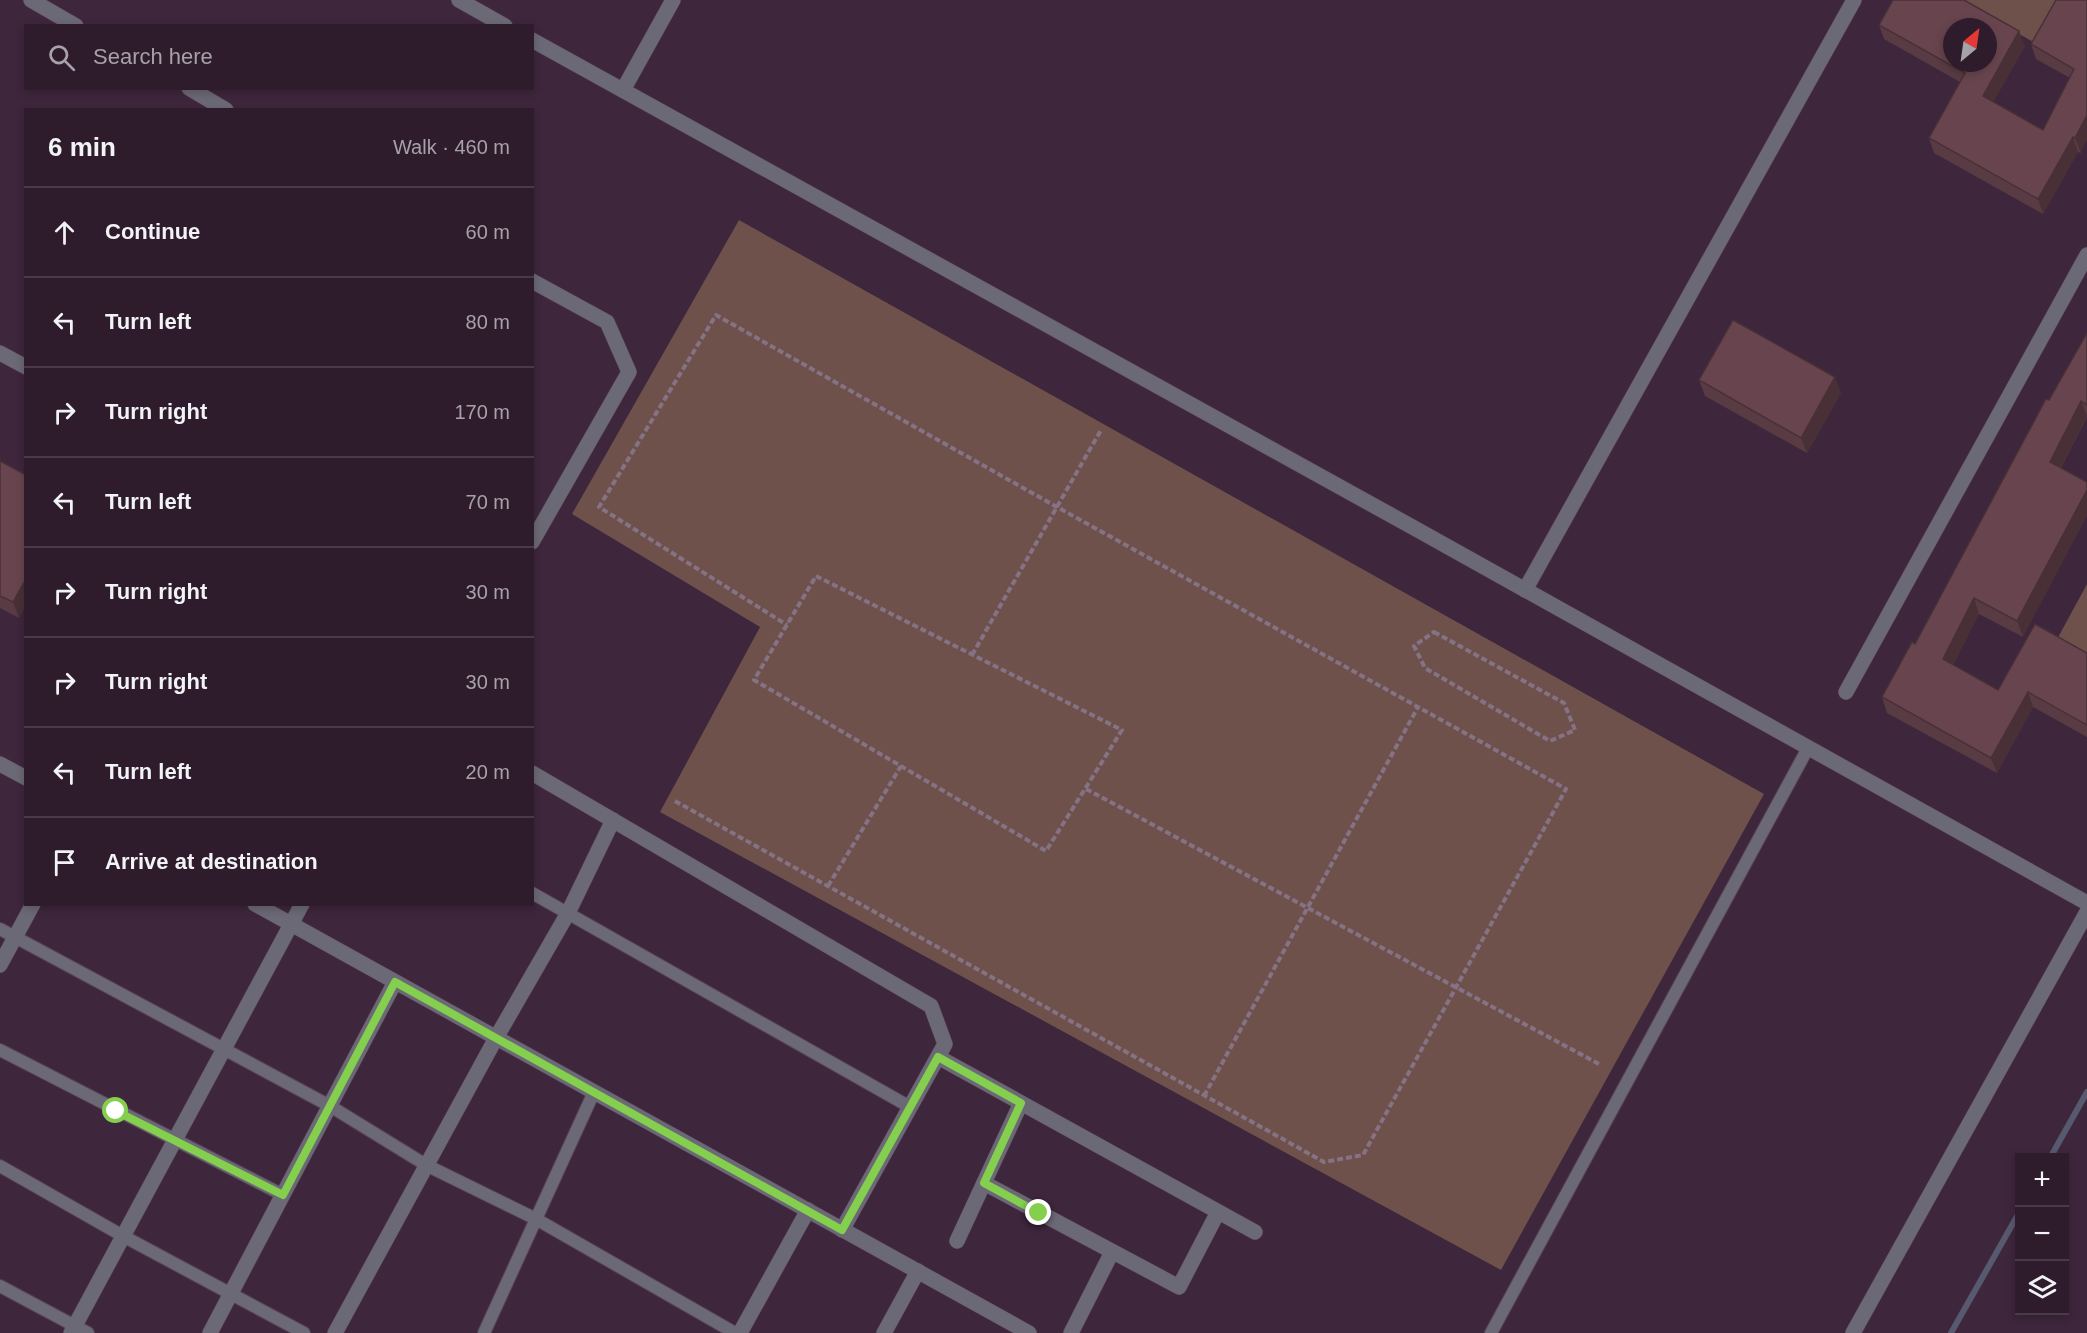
<!DOCTYPE html>
<meta charset="utf-8">
<style>
:root{--surface:#2e1c2d;--page:#362535;--text:#f1f3f6;--muted:#a7a1aa;--line:#493a49}
body{margin:0;font-family:Arial,sans-serif;background:var(--page);color:var(--text)}
.controls{position:absolute;right:18px;bottom:18px;display:grid;overflow:hidden;border-radius:0px;box-shadow:0 3px 9px #0003}
.controls button{width:54px;height:54px;display:grid;place-items:center;padding:0;border:0;border-bottom:2px solid var(--line);background:var(--surface);color:var(--text);font:30px sans-serif}
.compass{position:absolute;left:1943px;top:18px;width:54px;height:54px;border-radius:50%;background:var(--surface);box-shadow:0 3px 9px #0003;rotate:29deg}
.stop{position:absolute;width:18px;height:18px;margin:-14px;border:4px solid #84cf4d;border-radius:50%;background:#fff}
.stop.end{background:#84cf4d;border-color:#fff;box-shadow:0 2px 6px #0008}
.list{margin:0;padding:0;list-style:none}
h2{display:flex;justify-content:space-between;align-items:center;height:78px;margin:0;padding:0 24px;font-size:26px}
h2 small{font-size:20px;font-weight:400;color:var(--muted)}
.list li{display:grid;grid-template-columns:39px 1fr auto;gap:18px;align-items:center;box-sizing:border-box;height:90px;padding:0 24px;border-top:2px solid var(--line)}
.list b{display:block;font-size:22px;white-space:nowrap}
.list em{font-size:20px;font-style:normal;color:var(--muted)}
.icon{flex:none;width:33px;height:33px;fill:none;stroke:currentColor;stroke-width:2;stroke-linecap:round;stroke-linejoin:round}
.map{position:relative;flex:none;width:2087px;height:1333px;overflow:hidden}
.search{position:absolute;background:var(--surface);box-shadow:0 3px 9px #0003;left:24px;top:24px;width:510px;height:66px;display:flex;align-items:center;gap:15px;box-sizing:border-box;padding:0 21px;border-radius:0px;color:var(--muted);font-size:22px}
.panel{position:absolute;background:var(--surface);box-shadow:0 3px 9px #0003;left:24px;top:108px;width:510px;height:798px;border-radius:0px}
.map>svg:first-child{display:block}
</style>
<div class="map">
<svg width="2087" height="1333" viewBox="0 0 2087 1333">
<rect width="100%" height="100%" fill="#3e263c"/>
<!-- green -->
<g fill="#6d514a">
<path d="M1957,0h103l-23,44z"/>
<path d="M739,220l1025,574 -263,476 -841,-458 100,-185 -188,-113z"/>
<path d="M2087,584v76l-32,-17z"/>
</g>
<g fill="none" stroke-linecap="round" stroke-linejoin="round">
<!-- stream -->
<g stroke="#575a6f" stroke-width="6">
<path d="M2050,1158l37,-66"/>
<path d="M1951,1333l69,-122"/>
</g>
<!-- service casing -->
<g stroke="#584256" stroke-width="14">
<g id="service">
<path d="M532,893l378,214"/>
<path d="M0,929l330,177 96,59 110,54 199,114"/>
<path d="M0,1050l283,145"/>
<path d="M0,1166l123,70 181,97"/>
<path d="M0,1286l88,47"/>
<path d="M484,1333l110,-241"/>
<path d="M1491,1333l317,-585"/>
</g>
</g>
<!-- minor casing -->
<g stroke="#584256" stroke-width="16">
<g id="minor">
<path d="M31,0l45,26"/>
<path d="M189,88l37,22"/>
<path d="M532,281l75,41 22,50 -97,170"/>
<path d="M0,353l26,14"/>
<path d="M1525,590l329,-590"/>
<path d="M1846,692l241,-437"/>
<path d="M532,773l399,233 14,38 -103,186"/>
<path d="M0,965l33,-61"/>
<path d="M938,1057l317,175"/>
<path d="M984,1183l195,104 39,-75"/>
<path d="M957,1241l64,-138"/>
<path d="M71,1333l231,-429"/>
<path d="M210,1333l185,-351"/>
<path d="M335,1333l161,-295 72,-125 45,-93"/>
<path d="M740,1333l68,-123"/>
<path d="M884,1333l34,-62"/>
<path d="M1071,1333l41,-81"/>
<path d="M1853,1333l234,-421"/>
</g>
</g>
<!-- tertiary casing -->
<g stroke="#584256" stroke-width="16">
<g id="tertiary">
<path d="M459,0l46,26"/>
<path d="M532,40l884,489 671,374"/>
<path d="M623,90l50,-90"/>
<path d="M0,764l26,14"/>
<path d="M255,904l774,429"/>
</g>
</g>
<!-- path -->
<g stroke="#867285" stroke-width="4" stroke-dasharray="6 3" stroke-linecap="butt">
<path d="M816,576l306,154 -76,121 -292,-171z"/>
<path d="M1434,632l130,71 11,27 -25,11 -125,-73 -11,-22z"/>
<path d="M972,655l129,-225"/>
<path d="M1086,789l513,275"/>
<path d="M675,801l649,361 39,-7 203,-366 -509,-282 -341,-192 -117,192 188,118"/>
<path d="M828,886l73,-120"/>
<path d="M1204,1096l214,-389"/>
</g>
<!-- service -->
<use href="#service" stroke="#6c6977" stroke-width="12"/>
<!-- minor -->
<use href="#minor" stroke="#6c6977" stroke-width="15"/>
<!-- tertiary -->
<use href="#tertiary" stroke="#6c6977" stroke-width="15"/>
</g>
<!-- wall -->
<g fill="#593b43">
<path d="M2087,0l-6,153 -3,-1 -35,62 -109,-61 -5,-15 31,-56 -76,-43 -5,-14 146,21 -32,56 50,28 27,-52 -34,-19 -5,-15z"/>
<path d="M2087,333v84l-26,51 -38,169 -44,-23 -26,51 45,25 89,-37v84l-54,-30 -36,66 -110,-60 -5,-16 33,-53z"/>
<path d="M1699,380l142,13 -34,60 -102,-57z"/>
<path d="M0,461l19,157 -19,-10z"/>
</g>
<!-- shaded-wall -->
<g fill="#493037">
<path d="M2019,31l6,15 -37,65 -5,-15z"/>
<path d="M2087,115v25l-6,13 -6,-15z"/>
<path d="M2073,137l5,15 -35,62 -5,-15z"/>
<path d="M1835,377l6,16 -34,60 -6,-15z"/>
<path d="M2081,401l6,15 -31,61 -6,-15z"/>
<path d="M2087,490v26l-64,121 -6,-16z"/>
<path d="M26,579v27l-7,12 -6,-16z"/>
<path d="M1974,598l5,16 -31,61 -5,-16z"/>
<path d="M2028,692l5,15 -36,66 -6,-15z"/>
</g>
<!-- building -->
<g fill="#68454e" stroke="#493037" stroke-width="1.5" fill-rule="evenodd">
<path d="M1893,0h71l55,31 -36,65 60,34 31,-61 -43,-25 25,-44h31v115l-12,23 -2,-1 -35,62 -109,-61 36,-65 -86,-48zM1952,27h36v36h-36z"/>
<path d="M1733,320l102,57 -34,61 -102,-58z"/>
<path d="M2087,333v72l-6,-4 -31,61 37,20v8l-70,131 -43,-23 -31,61 55,31 37,-66 52,29v72l-59,-33 -37,66 -109,-61 30,-55 3,2 131,-245 3,1z"/>
<path d="M0,461l26,14v104l-13,23 -13,-6z"/>
</g>
<g fill="none" stroke-linecap="round" stroke-linejoin="round">
<!-- route -->
<path stroke="#84cf4d" stroke-width="8" d="M116,1111l167,84 112,-213 447,248 96,-173 83,46 -37,80 55,30"/>
</g>
</svg>
<div class="controls">
<button>+</button>
<button>−</button>
<button><svg class="icon" aria-label="layers" viewBox="0 0 24 24"><path d="M12 4l9 5-9 5-9-5zM3 14l9 5 9-5"/></svg></button>
</div>
<svg class="compass" viewBox="-18 -18 36 36"><path d="M0-13l5 13h-10z" fill="#e53935"/><path d="M0 13l5-13h-10z" fill="#a7a1aa"/></svg>
<div class="stop" style="left:116px;top:1111px"></div>
<div class="stop end" style="left:1039px;top:1213px"></div>
<div class="search"><svg class="icon" aria-label="search" viewBox="0 0 24 24"><circle cx="10" cy="10" r="6"/><path d="M15 15l6 6"/></svg>Search here</div>
<section class="panel">
<h2>6 min<small>Walk · 460 m</small></h2>
<ul class="list">
<li><svg class="icon" aria-label="ahead" viewBox="0 0 24 24"><path d="M12 20V5M6 11l6-6 6 6"/></svg><div><b>Continue</b></div><em>60 m</em></li>
<li><svg class="icon" aria-label="left" viewBox="0 0 24 24"><path d="M17 20v-9H6M10 6l-5 5 5 5"/></svg><div><b>Turn left</b></div><em>80 m</em></li>
<li><svg class="icon" aria-label="right" viewBox="0 0 24 24"><path d="M7 20v-9h11M14 6l5 5-5 5"/></svg><div><b>Turn right</b></div><em>170 m</em></li>
<li><svg class="icon" aria-label="left" viewBox="0 0 24 24"><path d="M17 20v-9H6M10 6l-5 5 5 5"/></svg><div><b>Turn left</b></div><em>70 m</em></li>
<li><svg class="icon" aria-label="right" viewBox="0 0 24 24"><path d="M7 20v-9h11M14 6l5 5-5 5"/></svg><div><b>Turn right</b></div><em>30 m</em></li>
<li><svg class="icon" aria-label="right" viewBox="0 0 24 24"><path d="M7 20v-9h11M14 6l5 5-5 5"/></svg><div><b>Turn right</b></div><em>30 m</em></li>
<li><svg class="icon" aria-label="left" viewBox="0 0 24 24"><path d="M17 20v-9H6M10 6l-5 5 5 5"/></svg><div><b>Turn left</b></div><em>20 m</em></li>
<li><svg class="icon" aria-label="arrive" viewBox="0 0 24 24"><path d="M6 21V4h12l-3 4 3 4H6"/></svg><div><b>Arrive at destination</b></div></li>
</ul>
</section>
</div>
